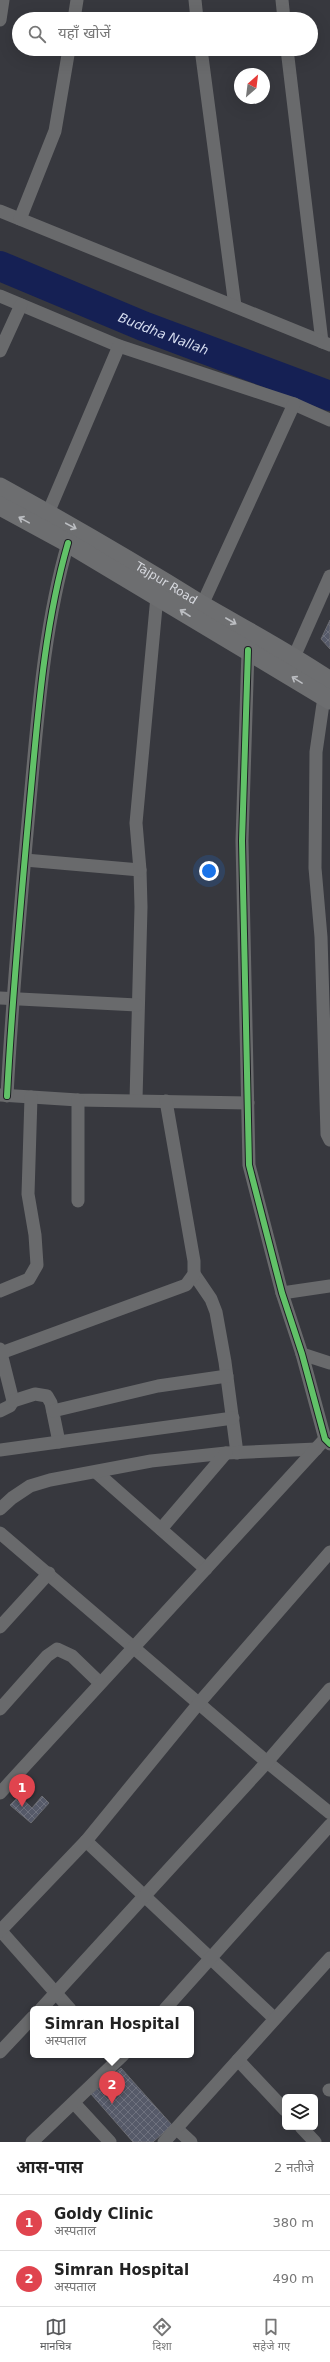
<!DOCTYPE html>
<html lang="hi">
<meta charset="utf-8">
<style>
:root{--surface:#fff;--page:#f2f2f2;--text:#222;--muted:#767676;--line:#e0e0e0;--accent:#5a5b5d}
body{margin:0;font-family:"DejaVu Sans","Noto Sans Devanagari",sans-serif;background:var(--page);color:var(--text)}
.controls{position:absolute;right:12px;bottom:12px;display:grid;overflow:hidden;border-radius:6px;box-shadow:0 4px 16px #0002}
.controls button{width:36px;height:36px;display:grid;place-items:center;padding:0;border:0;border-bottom:1px solid var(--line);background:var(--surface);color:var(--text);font:20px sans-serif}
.compass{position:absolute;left:234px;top:68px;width:36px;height:36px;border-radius:50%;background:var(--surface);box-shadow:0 4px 16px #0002;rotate:28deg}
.you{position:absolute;left:209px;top:871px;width:14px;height:14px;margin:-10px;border:3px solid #fff;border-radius:50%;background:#1a73e8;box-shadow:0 0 0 6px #1a73e833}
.badge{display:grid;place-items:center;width:26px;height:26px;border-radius:50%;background:var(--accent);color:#fff;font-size:13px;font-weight:700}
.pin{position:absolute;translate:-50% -33px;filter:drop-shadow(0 1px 2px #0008)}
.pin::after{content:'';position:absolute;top:21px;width:14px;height:12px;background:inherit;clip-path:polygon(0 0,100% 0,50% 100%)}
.popup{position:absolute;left:30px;top:2006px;width:164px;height:52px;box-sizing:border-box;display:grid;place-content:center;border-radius:6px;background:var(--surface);filter:drop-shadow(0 1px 3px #0005);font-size:13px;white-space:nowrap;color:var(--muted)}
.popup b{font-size:15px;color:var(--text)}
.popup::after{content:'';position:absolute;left:50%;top:100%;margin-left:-8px;border:8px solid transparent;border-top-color:var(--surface)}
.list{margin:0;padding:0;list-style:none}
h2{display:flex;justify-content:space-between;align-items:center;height:52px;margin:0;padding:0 16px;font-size:17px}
h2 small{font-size:13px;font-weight:400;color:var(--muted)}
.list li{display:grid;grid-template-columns:26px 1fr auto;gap:12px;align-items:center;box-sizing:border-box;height:56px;padding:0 16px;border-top:1px solid var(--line)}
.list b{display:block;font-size:15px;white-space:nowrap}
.list p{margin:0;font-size:13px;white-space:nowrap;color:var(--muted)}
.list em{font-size:13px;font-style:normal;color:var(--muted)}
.icon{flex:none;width:22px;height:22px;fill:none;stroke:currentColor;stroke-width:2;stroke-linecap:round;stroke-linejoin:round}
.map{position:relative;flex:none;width:330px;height:2142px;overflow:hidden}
.search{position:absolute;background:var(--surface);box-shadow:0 4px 16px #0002;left:12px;right:12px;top:12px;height:44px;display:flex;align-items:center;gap:10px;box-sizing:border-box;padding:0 14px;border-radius:22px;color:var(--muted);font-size:15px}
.sheet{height:164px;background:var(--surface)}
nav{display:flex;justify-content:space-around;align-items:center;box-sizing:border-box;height:56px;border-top:1px solid var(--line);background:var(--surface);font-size:11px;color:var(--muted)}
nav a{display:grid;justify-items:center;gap:2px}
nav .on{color:var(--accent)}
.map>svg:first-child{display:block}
</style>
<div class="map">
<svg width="330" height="2142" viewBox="0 0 330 2142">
<defs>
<pattern id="building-cross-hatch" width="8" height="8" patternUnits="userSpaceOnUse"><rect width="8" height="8" fill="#565a69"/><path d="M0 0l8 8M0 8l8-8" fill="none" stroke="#6e717e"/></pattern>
</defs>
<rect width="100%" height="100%" fill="#37383e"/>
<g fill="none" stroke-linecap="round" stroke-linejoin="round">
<!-- river -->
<path stroke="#152054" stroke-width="30" id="s1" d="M0,266l143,60 187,70"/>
</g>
<!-- building -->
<g fill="url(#building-cross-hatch)" stroke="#6a6b70">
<path d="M330,620v29l-9,-10z"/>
<path d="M19,1796l13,12 10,-12 7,7 -18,20 -21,-18z"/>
<path d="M121,2068l51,57 -19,17h-20l-42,-48z"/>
</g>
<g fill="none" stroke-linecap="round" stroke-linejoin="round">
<!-- minor -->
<g stroke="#696a6c" stroke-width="13">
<path d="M195,0l2,19"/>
<path d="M282,0l2,19"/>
<path d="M74,19l3,-19"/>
<path d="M0,20l3,-20"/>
<path d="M201,49l34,257"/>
<path d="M287,49l35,293"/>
<path d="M0,211l330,134"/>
<path d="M20,219l35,-88 14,-82"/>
<path d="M0,296l119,50 175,58 36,16"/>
<path d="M0,351l21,-46"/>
<path d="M48,513l71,-167"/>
<path d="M202,605l92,-201"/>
<path d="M248,650l-6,191 7,324 33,128 20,61 23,85 5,5"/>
<path d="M294,657l36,-81"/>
<path d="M324,697l-8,55 -1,116 6,69 6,197 3,6"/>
<path d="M25,860l115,10 1,37 -5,193"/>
<path d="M140,870l-4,-47 21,-227"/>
<path d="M0,998l137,7"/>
<path d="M0,1095l78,5 170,3"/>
<path d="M7,1096c5,-99 14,-197 23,-296 8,-86 14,-174 38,-257"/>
<path d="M78,1201v-101"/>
<path d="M194,1274l17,25 5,13 9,50 12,91"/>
<path d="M0,1291l29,-12 8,-14 -2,-30 -7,-41 3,-97"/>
<path d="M282,1293l48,-7"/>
<path d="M0,1349l13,52 -3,5 -10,5"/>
<path d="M1,1353l185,-68 8,-11v-13l-28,-160"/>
<path d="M302,1354l28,9"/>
<path d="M13,1401l22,-7 12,2 4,7 8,39"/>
<path d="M53,1411l105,-25 69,-10"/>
<path d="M0,1450l233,-32"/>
<path d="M96,1472l110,97"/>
<path d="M0,1509l12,-11 18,-12 20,-6 101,-19 75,-8 90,-4"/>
<path d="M161,1529l65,-76"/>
<path d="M0,1533l267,229 63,51"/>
<path d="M0,1627l49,-54"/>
<path d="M0,1709l47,-53 10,-7 15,7 28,27"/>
<path d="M0,1793l325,-354"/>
<path d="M86,1841l188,177"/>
<path d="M0,1930l70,79"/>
<path d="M0,1931l86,-90 113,-138 131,-151"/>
<path d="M41,2009l226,-247 63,-73"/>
<path d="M165,2009l165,-184"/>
<path d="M0,2052l33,-35"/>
<path d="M238,2060l47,50"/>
<path d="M329,2090h1"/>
<path d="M74,2103l36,39"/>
<path d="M301,2127l14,15"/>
<path d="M177,2129l14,13"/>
<path d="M32,2142l91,-87"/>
<path d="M164,2142l166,-184"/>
</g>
<!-- secondary -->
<g stroke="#6d6e70" stroke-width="19">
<path id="s2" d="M0,487c69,38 136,77 202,118 43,25 87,48 128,76"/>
<path d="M0,506l68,37 262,157"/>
</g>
<!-- cycleway casing -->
<g stroke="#1d1f23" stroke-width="8">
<g id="cycleway">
<path d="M248,650l-6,191 7,324 33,128 20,61 23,85 5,5"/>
<path d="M7,1096c5,-99 14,-197 23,-296 8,-86 14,-174 38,-257"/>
</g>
</g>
<!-- cycleway -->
<use href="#cycleway" stroke="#61c268" stroke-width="6"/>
</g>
<!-- one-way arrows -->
<defs><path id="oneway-shaft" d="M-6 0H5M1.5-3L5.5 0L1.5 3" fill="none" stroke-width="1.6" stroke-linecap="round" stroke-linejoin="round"/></defs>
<g stroke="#bcbec2">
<use href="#oneway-shaft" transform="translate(24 520) rotate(-151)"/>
<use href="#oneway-shaft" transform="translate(71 526) rotate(28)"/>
<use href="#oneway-shaft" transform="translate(185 613) rotate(-147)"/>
<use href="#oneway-shaft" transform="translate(231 621) rotate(30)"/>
<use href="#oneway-shaft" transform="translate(297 680) rotate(-148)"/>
</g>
<g text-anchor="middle" stroke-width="3" stroke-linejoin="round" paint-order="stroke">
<!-- street labels -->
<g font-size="12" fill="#d6d8de" stroke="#1d1f23">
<text dy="4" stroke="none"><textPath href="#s2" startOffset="192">Tajpur Road</textPath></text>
</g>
<!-- water labels -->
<g font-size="13" font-style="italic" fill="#d4dbee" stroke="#1d1f23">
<text dy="5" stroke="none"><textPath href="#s1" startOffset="177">Buddha Nallah</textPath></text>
</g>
</g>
</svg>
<div class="controls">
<button><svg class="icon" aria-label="layers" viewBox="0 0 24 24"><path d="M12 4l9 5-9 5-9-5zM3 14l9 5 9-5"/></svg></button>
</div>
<svg class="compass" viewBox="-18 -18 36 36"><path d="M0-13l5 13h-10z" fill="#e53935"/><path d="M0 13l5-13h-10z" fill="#767676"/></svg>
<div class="you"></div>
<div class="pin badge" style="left:22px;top:1807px;background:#e0444e">1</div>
<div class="pin badge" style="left:112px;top:2104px;background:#e0444e">2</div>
<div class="popup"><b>Simran Hospital</b>अस्पताल</div>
<div class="search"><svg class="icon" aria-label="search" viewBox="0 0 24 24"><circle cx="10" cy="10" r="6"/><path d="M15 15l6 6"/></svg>यहाँ खोजें</div>
</div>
<section class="sheet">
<h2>आस-पास<small>2 नतीजे</small></h2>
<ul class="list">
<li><span class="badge" style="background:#e0444e">1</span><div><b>Goldy Clinic</b><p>अस्पताल</p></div><em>380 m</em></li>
<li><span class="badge" style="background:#e0444e">2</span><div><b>Simran Hospital</b><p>अस्पताल</p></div><em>490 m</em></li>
</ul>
</section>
<nav>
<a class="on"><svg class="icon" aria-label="map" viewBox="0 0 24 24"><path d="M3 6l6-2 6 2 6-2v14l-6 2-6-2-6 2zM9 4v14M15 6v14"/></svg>मानचित्र</a>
<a><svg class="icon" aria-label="directions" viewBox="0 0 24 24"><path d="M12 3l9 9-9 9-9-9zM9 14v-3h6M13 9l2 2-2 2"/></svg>दिशा</a>
<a><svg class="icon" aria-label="saved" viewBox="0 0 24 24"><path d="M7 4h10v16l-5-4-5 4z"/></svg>सहेजे गए</a>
</nav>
